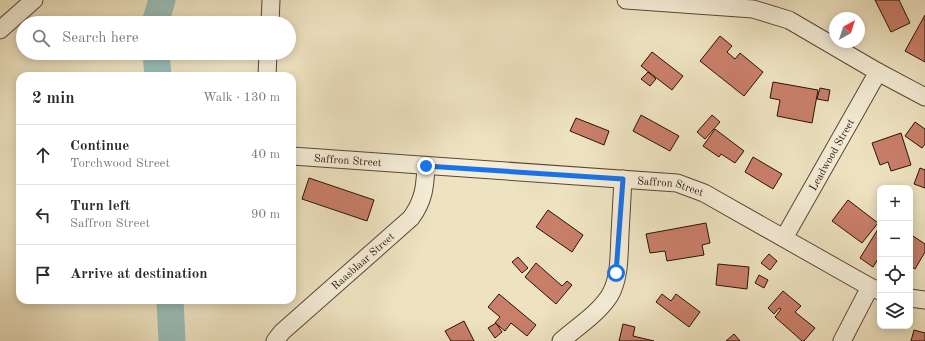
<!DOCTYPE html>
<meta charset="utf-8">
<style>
:root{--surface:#fff;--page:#f2f2f3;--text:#2b2b33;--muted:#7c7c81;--line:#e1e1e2}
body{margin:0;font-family:"Old Standard TT",serif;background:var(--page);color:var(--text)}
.controls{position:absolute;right:12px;bottom:12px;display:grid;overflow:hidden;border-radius:8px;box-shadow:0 2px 10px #0003}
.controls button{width:36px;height:36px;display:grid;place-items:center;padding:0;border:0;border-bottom:1px solid var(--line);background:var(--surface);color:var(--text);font:20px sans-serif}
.compass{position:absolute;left:829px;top:12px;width:36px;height:36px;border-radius:50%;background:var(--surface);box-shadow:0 2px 10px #0003;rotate:39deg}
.stop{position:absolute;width:12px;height:12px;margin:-9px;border:3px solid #1a73e8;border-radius:50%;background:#fff}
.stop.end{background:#1a73e8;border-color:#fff;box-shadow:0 1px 4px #0008}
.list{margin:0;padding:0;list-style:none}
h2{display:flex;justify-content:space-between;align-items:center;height:52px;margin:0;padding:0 16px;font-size:17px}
h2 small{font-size:13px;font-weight:400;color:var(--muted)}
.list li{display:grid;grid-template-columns:26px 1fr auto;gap:12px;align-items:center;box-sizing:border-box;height:60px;padding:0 16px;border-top:1px solid var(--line)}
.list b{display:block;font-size:15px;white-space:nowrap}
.list p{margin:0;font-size:13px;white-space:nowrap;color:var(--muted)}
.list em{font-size:13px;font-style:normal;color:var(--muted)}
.icon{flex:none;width:22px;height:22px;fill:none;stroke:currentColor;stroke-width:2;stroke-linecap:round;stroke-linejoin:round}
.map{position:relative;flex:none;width:925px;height:341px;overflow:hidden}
.search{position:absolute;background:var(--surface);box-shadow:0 2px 10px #0003;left:16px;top:16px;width:280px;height:44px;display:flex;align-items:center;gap:10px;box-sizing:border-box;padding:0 14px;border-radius:22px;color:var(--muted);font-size:15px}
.panel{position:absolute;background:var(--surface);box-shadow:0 2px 10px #0003;left:16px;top:72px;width:280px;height:232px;border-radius:12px}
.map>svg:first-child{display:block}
</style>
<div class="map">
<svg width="925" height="341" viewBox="0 0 925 341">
<rect width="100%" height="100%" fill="#eee3c1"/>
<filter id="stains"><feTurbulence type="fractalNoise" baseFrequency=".005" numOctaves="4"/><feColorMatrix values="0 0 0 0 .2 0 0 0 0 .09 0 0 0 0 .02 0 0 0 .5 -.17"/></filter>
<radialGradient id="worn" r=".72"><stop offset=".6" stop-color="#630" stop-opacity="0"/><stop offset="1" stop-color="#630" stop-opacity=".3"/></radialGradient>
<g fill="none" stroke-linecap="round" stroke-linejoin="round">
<!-- river -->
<g stroke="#9abdb7" stroke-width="27">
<path d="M155,23l7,-23"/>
<path d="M156,53l2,23"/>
<path d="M170,300l2,41"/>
</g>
</g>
<!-- building -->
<g fill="#c97f6a" stroke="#2a1106">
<path d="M875,0h24l11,23 -19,9z"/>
<path d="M925,15v47l-20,-11z"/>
<path d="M720,36l12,10 -5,6 8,7 5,-6 23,19 -19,24 -44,-35z"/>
<path d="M652,52l31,24 -11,14 -31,-24z"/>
<path d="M648,72l8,7 -6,7 -9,-7z"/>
<path d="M773,82l45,8 -6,33 -35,-7 3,-16 -10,-2z"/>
<path d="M820,88l10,2 -2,11 -11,-2z"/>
<path d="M641,115l38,21 -9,15 -37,-20z"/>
<path d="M712,115l8,7 -15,17 -8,-7z"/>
<path d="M576,118l33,13 -5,14 -34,-14z"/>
<path d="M915,122l10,7v15l-3,4 -17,-12z"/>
<path d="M715,129l29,22 -9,12 -14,-9 -2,3 -16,-11z"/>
<path d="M901,133l10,32 -20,6 -3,-9 -8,3 -8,-22z"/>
<path d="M753,157l29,17 -9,15 -28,-17z"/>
<path d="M920,168l5,2v18l-11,-4z"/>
<path d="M309,178l65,22 -7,21 -65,-22z"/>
<path d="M848,200l30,23 -16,20 -30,-22z"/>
<path d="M548,210l35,25 -11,17 -36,-25z"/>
<path d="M706,223l4,20 -8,2 2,10 -37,6 -2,-10 -15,2 -4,-19z"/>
<path d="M880,226v34l-2,-1 -5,8 -13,-9z"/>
<path d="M910,234l15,10v8l-10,17 -5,-3z"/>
<path d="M769,254l8,7 -7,9 -9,-7z"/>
<path d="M518,257l10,11 -6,5 -10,-11z"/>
<path d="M536,263l26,23 5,-5 5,4 -16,19 -31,-27z"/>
<path d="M718,264l31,3 -2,22 -31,-4z"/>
<path d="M759,275l9,5 -4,8 -9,-5z"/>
<path d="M783,291l18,15 -6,6 20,16 -11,13h-2l-27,-24 6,-8 -2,-1 -5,6 -6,-6z"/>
<path d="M499,294l37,31 -9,11 -16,-13 -6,8 -10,-8 5,-6 -12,-10z"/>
<path d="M662,294l9,7 5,-7 24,18 -11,15 -33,-25z"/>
<path d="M464,321l10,20h-23l-6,-10z"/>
<path d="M496,323l6,9 -7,6 -7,-10z"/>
<path d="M623,324l12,3 -2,9 21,5h-35z"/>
<path d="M914,330l11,3v8h-14z"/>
<path d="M734,334l6,7h-14z"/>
</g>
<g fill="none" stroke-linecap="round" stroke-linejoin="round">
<!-- minor casing -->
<g stroke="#5b4635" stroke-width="19">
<g id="minor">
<path d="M626,0l127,9 36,11 89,52 47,25"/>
<path d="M270,23l1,-23"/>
<path d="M0,30l34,-30"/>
<path d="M267,76l1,-23"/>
<path id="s1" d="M292,156l385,27 27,10 166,94 10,4"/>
<path id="s2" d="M784,238l94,-166"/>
<path d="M910,298l15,2"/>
<path id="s3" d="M275,341l7,-9 129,-114c13,-18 14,-31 15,-52"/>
<path d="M561,341c16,-14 38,-28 49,-46 10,-17 9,-42 10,-61 1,-18 2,-36 3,-55"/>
<path d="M842,341l28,-54"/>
</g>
</g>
<!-- minor -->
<use href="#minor" stroke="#f4edd7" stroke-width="17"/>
</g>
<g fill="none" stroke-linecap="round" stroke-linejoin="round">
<!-- route -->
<path stroke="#1a73e8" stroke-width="5" d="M426,166l197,13 -7,94"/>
</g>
<g text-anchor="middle" stroke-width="4" stroke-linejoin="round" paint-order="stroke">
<!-- street labels -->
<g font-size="11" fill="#2a1106" stroke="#f4edd7">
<text dy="4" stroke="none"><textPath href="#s2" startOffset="96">Leadwood Street</textPath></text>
<text dy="4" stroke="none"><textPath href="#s1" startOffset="56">Saffron Street</textPath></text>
<text dy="4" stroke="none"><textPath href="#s1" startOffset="380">Saffron Street</textPath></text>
<text dy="4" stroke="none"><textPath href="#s3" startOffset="119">Raasblaar Street</textPath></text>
</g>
</g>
<rect width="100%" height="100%" filter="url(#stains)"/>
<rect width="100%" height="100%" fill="url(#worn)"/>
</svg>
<div class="controls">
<button>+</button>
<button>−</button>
<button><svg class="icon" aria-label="locate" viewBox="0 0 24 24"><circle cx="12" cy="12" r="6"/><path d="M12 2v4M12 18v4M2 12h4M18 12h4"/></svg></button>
<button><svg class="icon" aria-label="layers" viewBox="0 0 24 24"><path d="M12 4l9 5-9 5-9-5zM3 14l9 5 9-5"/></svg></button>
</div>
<svg class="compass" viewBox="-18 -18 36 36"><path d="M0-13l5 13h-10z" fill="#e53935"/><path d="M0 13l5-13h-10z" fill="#7c7c81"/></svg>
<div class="stop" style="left:616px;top:273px"></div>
<div class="stop end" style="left:426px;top:166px"></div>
<div class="search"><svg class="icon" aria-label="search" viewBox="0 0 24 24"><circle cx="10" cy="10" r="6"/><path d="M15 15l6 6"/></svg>Search here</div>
<section class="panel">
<h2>2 min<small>Walk · 130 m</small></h2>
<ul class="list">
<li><svg class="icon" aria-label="ahead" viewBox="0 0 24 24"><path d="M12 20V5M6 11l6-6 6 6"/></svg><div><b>Continue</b><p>Torchwood Street</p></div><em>40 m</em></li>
<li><svg class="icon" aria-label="left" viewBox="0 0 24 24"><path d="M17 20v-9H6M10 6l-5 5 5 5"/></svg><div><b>Turn left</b><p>Saffron Street</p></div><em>90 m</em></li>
<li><svg class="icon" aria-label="arrive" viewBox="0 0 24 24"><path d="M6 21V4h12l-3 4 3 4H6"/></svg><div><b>Arrive at destination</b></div></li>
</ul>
</section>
</div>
